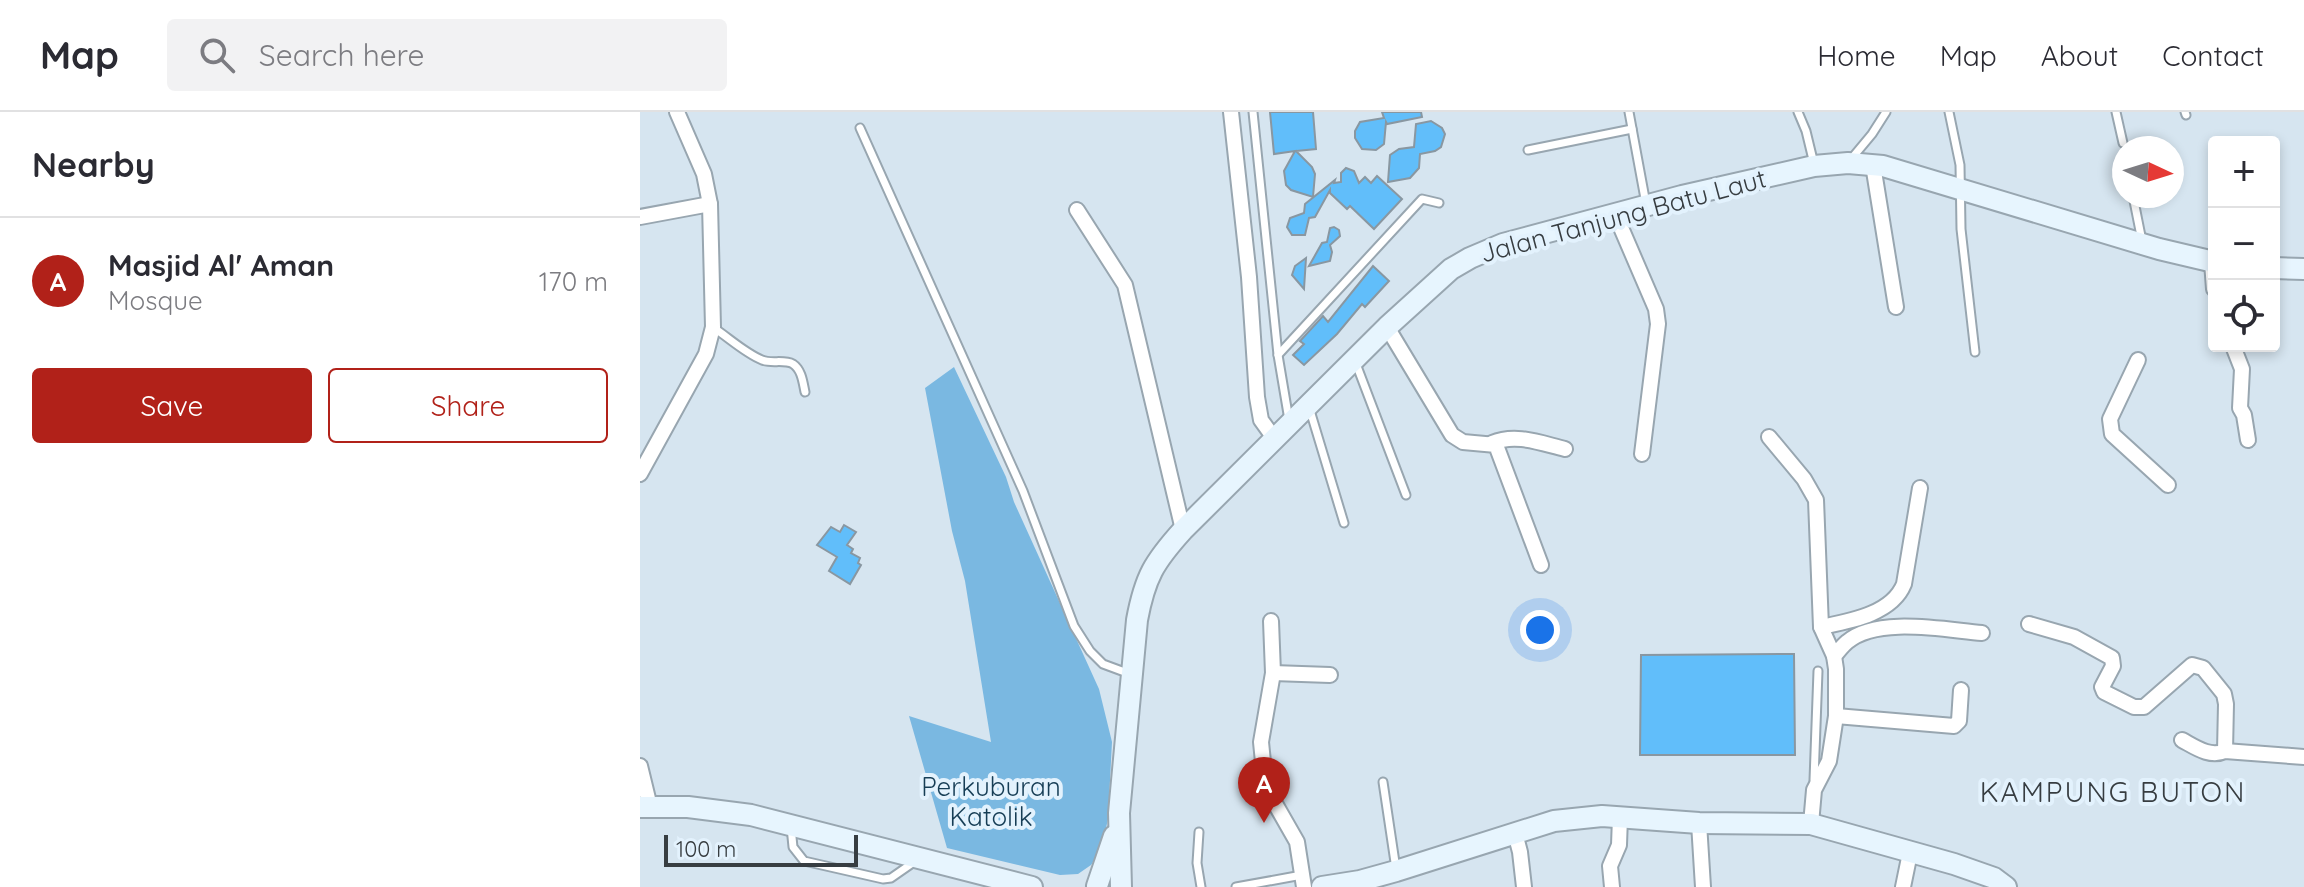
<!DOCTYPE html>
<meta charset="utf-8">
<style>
:root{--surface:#fff;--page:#f2f2f3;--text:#2b2b33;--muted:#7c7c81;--line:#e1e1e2;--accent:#b12119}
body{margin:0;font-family:Quicksand,sans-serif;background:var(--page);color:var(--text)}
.controls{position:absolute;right:24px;top:24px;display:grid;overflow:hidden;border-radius:8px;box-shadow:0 4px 12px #0003}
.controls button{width:72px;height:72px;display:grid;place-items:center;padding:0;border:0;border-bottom:2px solid var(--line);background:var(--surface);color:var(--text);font:40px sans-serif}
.compass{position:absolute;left:1472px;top:24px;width:72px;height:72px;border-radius:50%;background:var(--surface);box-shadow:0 4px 12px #0003;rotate:94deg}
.scale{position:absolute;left:24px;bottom:20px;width:194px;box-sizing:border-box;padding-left:8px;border:4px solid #373d41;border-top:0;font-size:22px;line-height:28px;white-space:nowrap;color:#373d41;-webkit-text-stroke:6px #e3f2fd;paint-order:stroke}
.you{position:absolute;left:900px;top:518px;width:28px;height:28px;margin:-20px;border:6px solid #fff;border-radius:50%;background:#1a73e8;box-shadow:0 0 0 12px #1a73e833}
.badge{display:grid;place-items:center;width:52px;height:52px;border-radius:50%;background:var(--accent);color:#fff;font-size:26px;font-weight:700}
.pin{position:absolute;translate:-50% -66px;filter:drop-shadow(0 2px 4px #0008)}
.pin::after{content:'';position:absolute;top:42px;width:28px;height:24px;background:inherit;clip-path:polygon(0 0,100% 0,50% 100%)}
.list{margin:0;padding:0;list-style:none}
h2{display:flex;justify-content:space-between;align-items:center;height:104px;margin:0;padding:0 32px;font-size:34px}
h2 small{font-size:26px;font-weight:400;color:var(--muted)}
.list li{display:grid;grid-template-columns:52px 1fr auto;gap:24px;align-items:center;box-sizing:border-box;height:128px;padding:0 32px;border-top:2px solid var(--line)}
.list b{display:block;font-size:30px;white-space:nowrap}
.list p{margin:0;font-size:26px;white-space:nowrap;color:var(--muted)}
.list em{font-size:26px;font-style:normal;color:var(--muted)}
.actions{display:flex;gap:16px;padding:24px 32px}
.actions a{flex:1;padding:18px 0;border:2px solid var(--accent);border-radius:8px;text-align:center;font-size:28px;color:var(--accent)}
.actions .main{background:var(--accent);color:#fff}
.icon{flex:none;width:44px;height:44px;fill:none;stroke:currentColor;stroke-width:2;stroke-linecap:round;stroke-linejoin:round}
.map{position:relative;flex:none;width:1664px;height:775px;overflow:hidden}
header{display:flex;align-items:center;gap:48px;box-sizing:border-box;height:112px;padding:0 40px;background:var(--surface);border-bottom:2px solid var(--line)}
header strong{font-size:38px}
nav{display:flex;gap:44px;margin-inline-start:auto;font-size:28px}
.search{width:560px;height:72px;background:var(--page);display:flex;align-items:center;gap:20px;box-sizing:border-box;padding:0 28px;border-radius:8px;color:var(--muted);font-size:30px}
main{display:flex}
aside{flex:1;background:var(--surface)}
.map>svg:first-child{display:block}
</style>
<header>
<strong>Map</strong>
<div class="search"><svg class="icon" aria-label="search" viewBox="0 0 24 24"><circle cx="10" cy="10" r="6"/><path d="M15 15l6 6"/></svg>Search here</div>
<nav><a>Home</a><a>Map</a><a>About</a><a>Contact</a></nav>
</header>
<main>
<aside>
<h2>Nearby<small></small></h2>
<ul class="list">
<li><span class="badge">A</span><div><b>Masjid Al' Aman</b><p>Mosque</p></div><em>170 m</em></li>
</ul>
<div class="actions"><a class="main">Save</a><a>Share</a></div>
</aside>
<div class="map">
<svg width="1664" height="775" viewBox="0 0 1664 775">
<rect width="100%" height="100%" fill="#d6e5f0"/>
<!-- green -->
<path fill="#7ab8e1" d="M314,255l52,110 8,25 85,187 13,53 -4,77 -7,32 -10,14 -13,9 -18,1 -113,-27 -38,-132 82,26 -26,-161 -13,-50 -27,-143z"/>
<!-- building -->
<g fill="#61befa" stroke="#8997a1" stroke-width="2">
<path d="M630,0h43l3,37 -20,2 16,16 3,7 -2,23 -22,-7 -5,-5 -2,-14 11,-20 -21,3z"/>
<path d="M742,0h39l1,5 -35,7 -1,-2 -2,22 -8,6 -14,-1 -7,-11v-7l5,-9 24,-4z"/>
<path d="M791,9l11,7 3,6 -4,13 -6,4 -15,3 -1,14 -9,10 -22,4 2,-27 9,-6 15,-2 2,-23z"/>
<path d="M706,56l8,3 5,12 6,-6 6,6 6,-7 25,23 -28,30 -24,-23 -3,3 -17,-16v-3l-15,27 -6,1 -4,17h-13l-5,-8 3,-9 14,-5 1,-9 30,-24 -1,3 7,-1v-9z"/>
<path d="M694,115l5,3 1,6 -10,9 2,7 -2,9 -21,5 13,-23 5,-1 3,-14z"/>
<path d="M666,146l-2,31 -12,-14 3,-9z"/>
<path d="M733,154l16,15 -24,26 -3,-3 -25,30 -33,31 -11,-10 11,-11 -4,-3 23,-25 5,6z"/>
<path d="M204,413l12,7 -9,13 6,4 -2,4 9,5 -2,5 3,2 -11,19 -21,-13 8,-14 -20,-12 14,-18 9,5z"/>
<path d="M1154,542l1,101h-155l1,-100z"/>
</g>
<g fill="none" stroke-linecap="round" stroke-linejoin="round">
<!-- lane casing -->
<g stroke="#98a6b0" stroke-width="11">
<g id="lane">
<path d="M613,0l25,243 11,65"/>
<path d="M989,0l17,92"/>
<path d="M1158,0l8,19 8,33"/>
<path d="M1309,0l11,53 1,64 14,123"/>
<path d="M1476,0l7,31"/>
<path d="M1545,0l1,3"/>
<path d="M220,16l163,363 51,135 16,25 13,13 27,10"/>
<path d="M888,38l104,-21"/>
<path d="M1212,46l20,-24 14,-22"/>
<path d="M1493,84l9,45"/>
<path d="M74,216c15,10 31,25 48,32 9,4 22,-1 31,4 9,6 10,19 12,28"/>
<path d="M638,243l144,-156 17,4"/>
<path d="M715,249l51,134"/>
<path d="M669,295l35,116"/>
<path d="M1174,668l4,-109"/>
<path d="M743,670l13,87"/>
<path d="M151,715l2,20 11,14 79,18 8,-1 23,-16"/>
<path d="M559,720l-2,31 4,24"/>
<path d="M596,775l66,-12"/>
</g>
</g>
<!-- street casing -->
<g stroke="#98a6b0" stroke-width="18">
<g id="street">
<path d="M591,0l18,165 8,120 4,23 13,18"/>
<path d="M1233,53l23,142"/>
<path d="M437,98l48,75 58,245"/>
<path d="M976,104l40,93 2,15 -16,130"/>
<path d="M0,105l70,-13"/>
<path d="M1572,150l2,27"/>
<path d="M747,215l65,108 11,7 33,3 45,120"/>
<path d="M1593,234l9,23 -2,39 4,7 4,25"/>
<path d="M1498,248l-28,59 2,15 56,51"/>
<path d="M1129,325l35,42 12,21 5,127 13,29 2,13v47l-7,45 -15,29 -3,34"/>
<path d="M852,331c24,-10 48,0 73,6"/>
<path d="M0,362l66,-120 7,-27 -3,-123 -6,-30 -27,-62"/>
<path d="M631,509l2,52 -12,69 3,30 9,28 24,42 7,45"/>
<path d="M1389,512l45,13 38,21 1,8 -11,21 2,5 30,15h10l48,-42 11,3 21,26 2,10 -1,47"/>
<path d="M1181,515c29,-6 71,-13 83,-43l16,-96"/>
<path d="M1194,544c4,-4 8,-10 13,-14 30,-26 98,-12 135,-9"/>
<path d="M633,561l57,2"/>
<path d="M1196,604l118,10 5,-5 2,-31"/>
<path d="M1542,628c13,7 28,18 43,11l79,6"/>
<path d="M0,654l10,41"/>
<path d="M1059,711l4,64"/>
<path d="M875,721l5,19 4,35"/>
<path d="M972,775l-2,-21 9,-21 1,-28"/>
<path d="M1263,775l7,-34"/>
</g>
</g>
<!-- secondary casing -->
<g stroke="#98a6b0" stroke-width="24">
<g id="secondary">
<path d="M1634,156l30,1"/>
<path d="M0,695h48l63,8 281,72"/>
<path d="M457,774l17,-50"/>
<path d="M481,775l-2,-74 18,-193c8,-43 17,-58 46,-90l204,-203 64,-58 19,-11 33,-14 179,-48 132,-30 34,-3 35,3 276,83 55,13"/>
<path d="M682,775l38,-6 36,-10 158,-50 48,-5 97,7 112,1 143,40 40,14 12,9"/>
</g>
</g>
<!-- lane -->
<use href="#lane" stroke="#fff" stroke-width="7"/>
<!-- street -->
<use href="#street" stroke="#fff" stroke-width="14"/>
<!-- secondary -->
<use href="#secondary" stroke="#e7f5fe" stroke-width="20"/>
</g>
<g text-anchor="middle" stroke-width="8" stroke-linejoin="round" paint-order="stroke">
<!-- street labels -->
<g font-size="26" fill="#373d41" stroke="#e3f2fd">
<text transform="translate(983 104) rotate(-15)" y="9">Jalan Tanjung Batu Laut</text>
</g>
<!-- park labels -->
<g font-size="26" fill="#163d55" stroke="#e3f2fd">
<text x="351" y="684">Perkuburan<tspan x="351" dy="30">Katolik</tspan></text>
</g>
<!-- neighbourhood labels -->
<g font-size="28" letter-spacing="2" fill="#373d41" stroke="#e3f2fd">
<text x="1473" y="690">KAMPUNG BUTON</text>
</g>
</g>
</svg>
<div class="controls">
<button>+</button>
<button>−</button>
<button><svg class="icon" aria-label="locate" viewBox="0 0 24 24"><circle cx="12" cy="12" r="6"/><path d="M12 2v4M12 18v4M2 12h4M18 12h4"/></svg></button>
</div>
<svg class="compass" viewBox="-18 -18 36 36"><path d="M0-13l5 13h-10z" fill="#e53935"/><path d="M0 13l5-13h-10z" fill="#7c7c81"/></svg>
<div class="scale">100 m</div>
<div class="you"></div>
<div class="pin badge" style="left:624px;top:711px">A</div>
</div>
</main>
